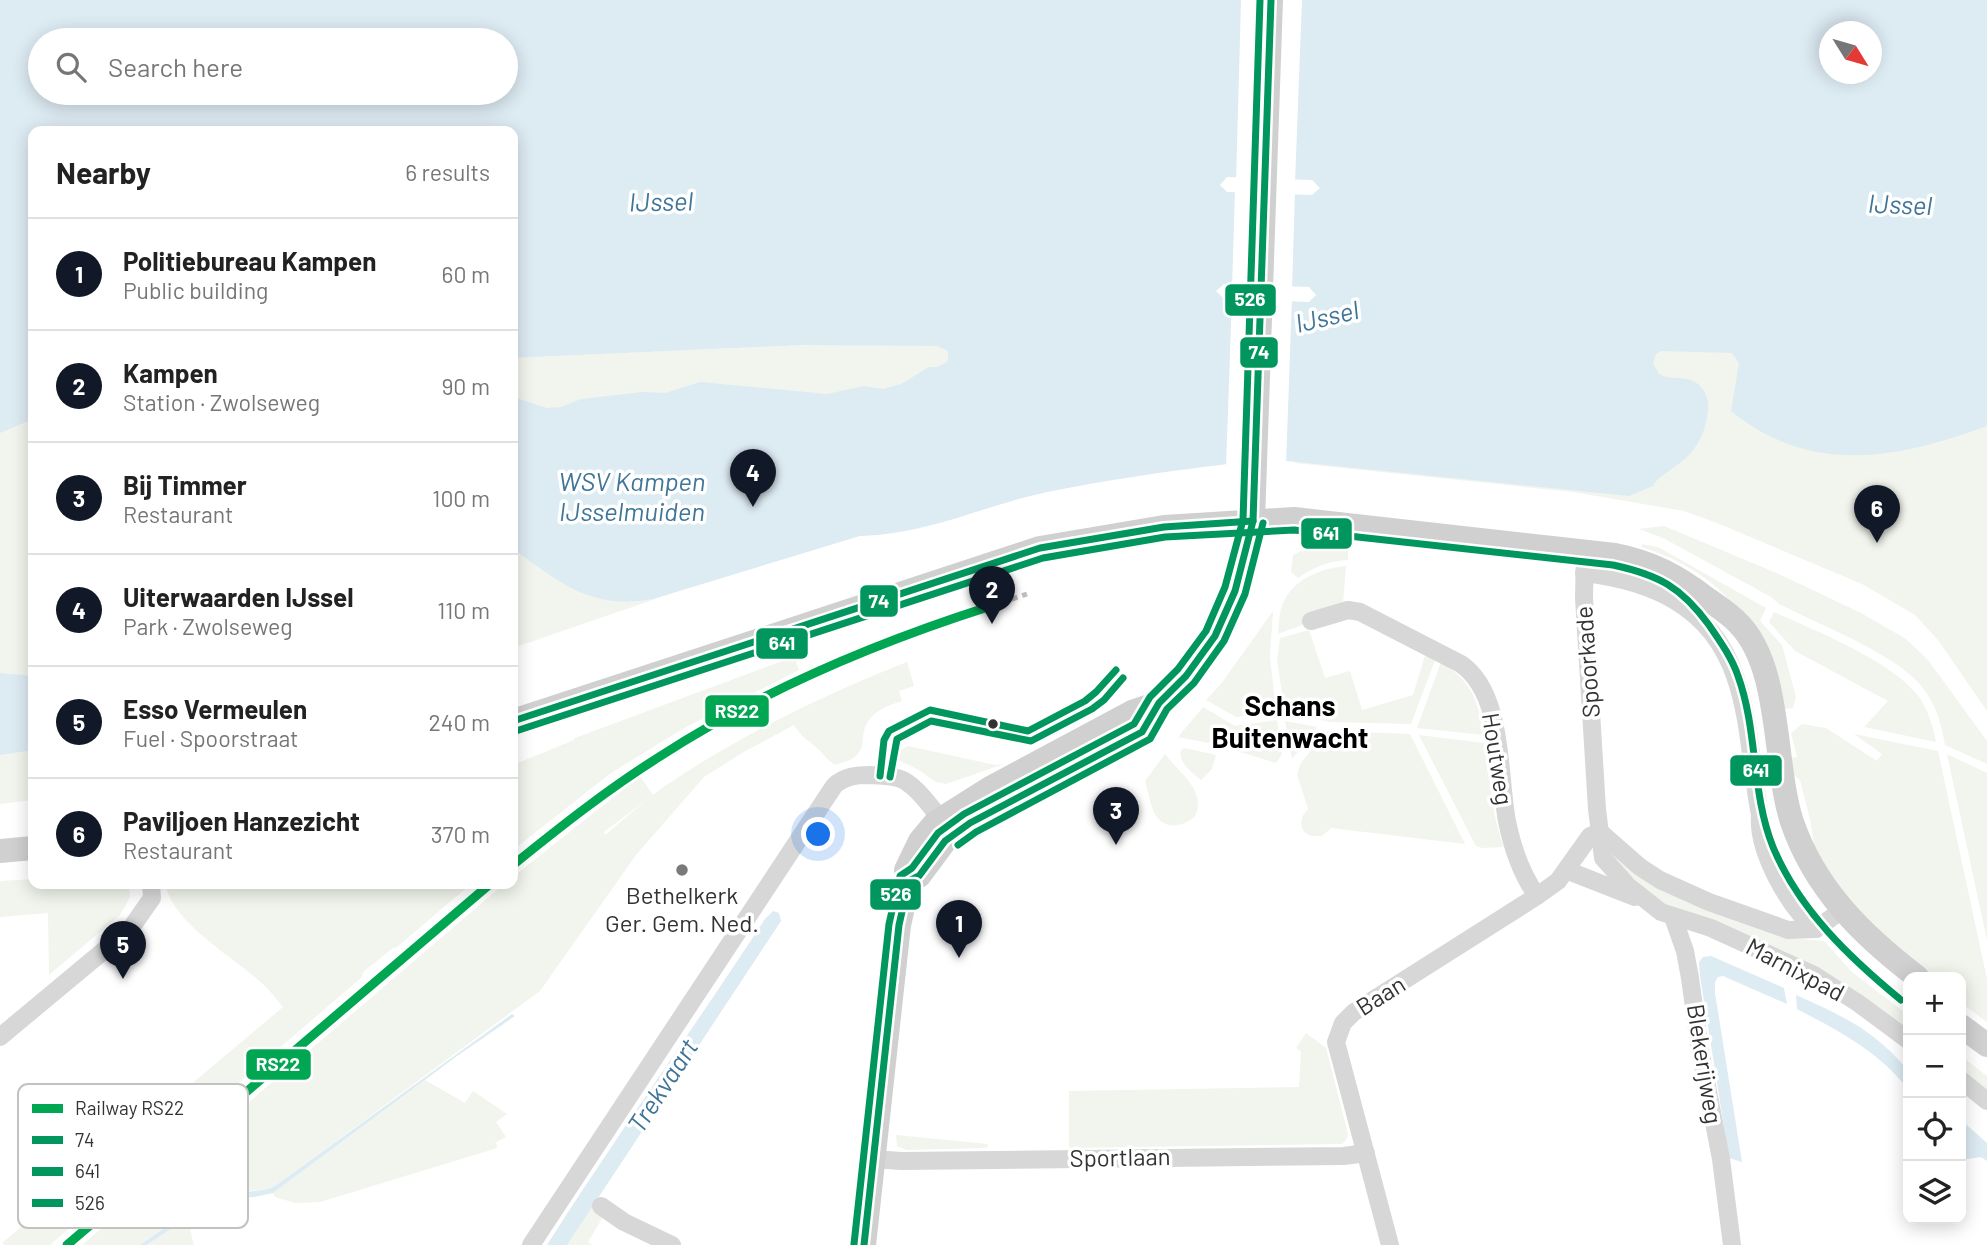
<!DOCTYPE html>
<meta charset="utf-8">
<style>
:root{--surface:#fff;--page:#f6f6f6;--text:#222;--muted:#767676;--line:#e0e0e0;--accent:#111827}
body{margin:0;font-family:Barlow,sans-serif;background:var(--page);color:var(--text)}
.controls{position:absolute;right:21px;bottom:21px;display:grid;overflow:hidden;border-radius:14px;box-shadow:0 4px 18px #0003}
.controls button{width:63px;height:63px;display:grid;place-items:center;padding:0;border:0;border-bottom:2px solid var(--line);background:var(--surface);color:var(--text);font:35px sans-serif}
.compass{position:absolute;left:1819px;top:21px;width:63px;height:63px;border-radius:50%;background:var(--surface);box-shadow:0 4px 18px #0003;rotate:127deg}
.you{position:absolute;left:819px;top:835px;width:24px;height:24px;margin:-18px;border:5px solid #fff;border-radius:50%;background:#1a73e8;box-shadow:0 0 0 10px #1a73e833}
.badge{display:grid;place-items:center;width:46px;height:46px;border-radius:50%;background:var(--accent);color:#fff;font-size:23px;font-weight:700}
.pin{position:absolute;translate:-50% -58px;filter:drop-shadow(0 2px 4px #0008)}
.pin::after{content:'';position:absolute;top:37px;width:24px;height:21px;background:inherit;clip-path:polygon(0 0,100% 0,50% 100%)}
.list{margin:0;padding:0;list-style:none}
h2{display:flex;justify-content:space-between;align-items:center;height:91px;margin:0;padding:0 28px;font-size:30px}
h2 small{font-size:23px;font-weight:400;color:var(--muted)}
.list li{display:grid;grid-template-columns:46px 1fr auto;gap:21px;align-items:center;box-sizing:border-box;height:112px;padding:0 28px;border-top:2px solid var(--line)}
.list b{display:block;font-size:26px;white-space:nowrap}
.list p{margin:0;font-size:23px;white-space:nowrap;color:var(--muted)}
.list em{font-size:23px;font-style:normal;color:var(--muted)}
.icon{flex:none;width:38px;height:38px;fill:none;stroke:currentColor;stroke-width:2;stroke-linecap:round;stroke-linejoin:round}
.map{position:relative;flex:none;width:1987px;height:1245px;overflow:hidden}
.search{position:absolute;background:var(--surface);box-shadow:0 4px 18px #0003;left:28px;top:28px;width:490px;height:77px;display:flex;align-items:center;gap:18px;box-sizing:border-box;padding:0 24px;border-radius:38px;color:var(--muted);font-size:26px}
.panel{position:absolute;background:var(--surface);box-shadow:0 4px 18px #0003;left:28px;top:126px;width:490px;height:763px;border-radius:14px}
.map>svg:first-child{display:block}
</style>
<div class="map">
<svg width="1987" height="1245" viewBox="0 0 1987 1245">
<rect width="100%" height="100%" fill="#fff"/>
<!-- green -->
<g fill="#f1f5ed">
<path d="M805,345l424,1 -63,122 -114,21 -184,43 -140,42 -215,74v-290z"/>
<path d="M1297,347l690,6v358l-49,-71 -23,-25 -53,-31 -145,-61 -33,-12 -111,-19 -278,-29z"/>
<path d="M33,377v423l-33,4v-426z"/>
<path d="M1664,526l117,49 80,38 45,26 22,21 59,81v23l-42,-19c-4,-24 -11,-46 -28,-64 -29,-30 -99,-57 -138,-77l-8,-7 -106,-58 -26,-10z"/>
<path d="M1642,544l16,3 108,61 -6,13 22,24 14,52 -3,11 -11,1c-13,-30 -24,-62 -40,-91 -19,-35 -64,-60 -101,-71z"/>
<path d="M1316,550l32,1v9c-20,1 -34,7 -50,18l-7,-6 2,-17 8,-4z"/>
<path d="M1346,566l-3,37 -38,10 3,10 -30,11c1,-10 1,-24 6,-33 11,-23 39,-33 62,-35z"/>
<path d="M1273,611l-3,46 6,55 -40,5 -30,-17 15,-16z"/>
<path d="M1774,612c40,18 120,50 145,85 9,13 14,29 17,45l-72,-15 24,-26 -93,-50 -26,-29z"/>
<path d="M1309,630l16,48 25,-7 12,39 51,-15 12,-39 10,4 -24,64 -80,-2 -46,-9 -8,-53 3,-22z"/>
<path d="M809,651l1,4 -14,7 3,8 -113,57 -75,46 -98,77v-85l61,-25 1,-2z"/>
<path d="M907,662l7,24 -15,5 3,10c-16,5 -33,11 -38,30 -2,7 0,15 -5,21 -6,9 -15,10 -24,13 -7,-4 -11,-11 -17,-16 -11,-10 -16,-11 -24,-24l-52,28 -38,24 -68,78 -96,136 -265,195 -7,3 -27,3 -61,22 -40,31h-58l415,-355 8,-6h8v-7l127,-101 13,19 -49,37 1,3c21,-17 41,-36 63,-51 75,-50 155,-89 239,-122z"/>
<path d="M1441,662c32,21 36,38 43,73l-67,-7z"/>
<path d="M1203,707l32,19 42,-6 5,34 -6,9 -62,-19 -36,-7z"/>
<path d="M1285,721l32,6 -25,32z"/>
<path d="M1802,724l24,4 51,33 5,-7 -28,-20 84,17 49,228v43l-26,-19v-26h-34l-50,-39 -60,-75 -7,-44 -10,-39 -13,-10 -2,-11 12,-2 -6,-24z"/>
<path d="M1327,731l83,3 55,110 -134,-16 -9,8h-11l-7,-4c-5,-10 -3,-15 4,-23l-11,-35 4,-11z"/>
<path d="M1419,735l65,8 11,74 8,30 -20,1 -7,-2z"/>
<path d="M908,746l87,19 9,-1 -58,20 -10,-2 -17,-12 -23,-11 2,-8z"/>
<path d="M1185,748l31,7 -4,14 -11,11c-9,-8 -23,-17 -20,-30z"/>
<path d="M1165,754c15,20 42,37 30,62 -11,11 -31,15 -40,-2 -5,-9 -7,-23 -10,-33z"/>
<path d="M1947,754l40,19v167z"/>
<path d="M1610,850l97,61 72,26 45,4 28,31 56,43v18l-249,-131 -48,-44z"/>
<path d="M33,879v5h96l1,13 -10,18 -71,60 -1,-62 -48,4v-36z"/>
<path d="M166,884h305l-74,63 -4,1 -30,24 -1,5 -312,268h-46l-2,-2 281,-236c-8,-10 -17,-21 -27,-29 -24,-21 -87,-59 -90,-94z"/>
<path d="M1306,1033l20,15 22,86 -2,6 -4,4 -273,4v-57l230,-4 2,-35 -5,-4z"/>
<path d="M1961,1056l26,20v17l-26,-20z"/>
<path d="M425,1080l40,23 8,-12 34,23 -11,8 10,15 -11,6 3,3 -4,3 -174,53 -25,1 -20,-6 -2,-4z"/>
<path d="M896,1135l92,9 -1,4 -80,2 -10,-4z"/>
<path d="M211,1203l-2,12 -19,15 4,15h-46l36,-28z"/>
<path d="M592,1206l12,9 -16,27 4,3h-25z"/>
</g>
<!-- water -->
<g fill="#ddebf3" fill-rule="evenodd">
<path d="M0,0h1987v426c-90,33 -176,50 -256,-15l8,-48 -7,-10 -71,-2 -5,3 -3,9 6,11c11,7 25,1 36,8 10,6 14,17 13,28 -3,27 -13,43 -35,58 -8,6 -16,10 -20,18l-24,10 -342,-35c-20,2 -39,0 -59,3 -61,7 -121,16 -181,28 -65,14 -118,42 -187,44l-207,63c-63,11 -92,-16 -140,-50v-152l34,11 14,-1 20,-8 61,-7 23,1 35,-11 127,12 37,-8 19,3 18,-5 28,-17h9l10,-6v-10l-11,-5 -132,-1 -292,13v-227h-480v288l-33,14zM1829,32h42v42h-42zM40,40h466v53h-466zM1227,177l85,3 8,8 -8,7 -85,-3 -7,-7zM1224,284l85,3 7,8 -7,7 -85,-3 -8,-8z"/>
<path d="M0,673l33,3v74l-33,5z"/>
<path d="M773,911l6,2 2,8 -214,324h-20c70,-110 147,-217 218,-326z"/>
<path d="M1711,956l73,32 3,16 -64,-28 -5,1 -3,5v11l27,169 -13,-4 -29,-182 -1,-14 4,-5z"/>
<path d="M1796,995c49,22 76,34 112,75v19c-30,-38 -69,-58 -111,-80z"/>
<path d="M512,1014l3,2 -58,40 -184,137 -19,4 -21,1 -32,10 -54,37h-7l58,-42 21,-7 49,-7 7,-3z"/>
<path d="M1961,1120l26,23v18l-6,-4 -20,3z"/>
</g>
<!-- pier -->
<g fill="#fff">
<path d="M1241,0h61l-7,183 -59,-2z"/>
<path d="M1235,189l60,2 -3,99 -60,-2z"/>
<path d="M1232,296l60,2 -6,167 -60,2z"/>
</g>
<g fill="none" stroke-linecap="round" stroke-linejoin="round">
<!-- street -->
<g stroke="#d7d7d7" stroke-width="18">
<path d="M1585,551l-1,47 13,211 6,49 25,28 33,26 50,16 103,47 44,28 50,37"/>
<path d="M1584,573c68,8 127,33 151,103 15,42 16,94 25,139 -3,35 28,92 56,114"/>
<path d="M1311,621l37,-11 12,2 101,52c43,30 37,109 46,157 5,25 15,54 30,75"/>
<path d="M1600,832l40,35 20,13 49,22 79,28 28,-1 26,-19"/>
<path d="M1566,870l69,27"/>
<path d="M1673,917l12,34 5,27 10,72 21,109 11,86"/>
<path d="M0,1037l131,-109 21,-30 -1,-14"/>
<path d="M1961,1080l26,21"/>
<path d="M874,1159l27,2 443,-5 22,-3"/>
<path d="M601,1206l23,16 48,23"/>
<path d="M531,1245l303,-459c10,-10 23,-11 36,-11 11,1 23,0 33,5 16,8 34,35 45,49"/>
<path d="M1390,1245l-54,-203 7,-19 11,-11 183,-116 21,-15 32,-45 10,-4"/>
</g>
<!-- secondary -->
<g stroke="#d0d0d0" stroke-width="24">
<path d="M513,721l527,-173 124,-21 130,-8 321,36c36,7 62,21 91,43 11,8 24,16 33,26 43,44 34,140 53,198 23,67 70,113 125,155"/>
<path d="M0,851l33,-3"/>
<path d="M909,881l10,-5 26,-35 25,-18 172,-91 17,-29 27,-27 29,-40 20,-45 12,-41 6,-29 18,-521"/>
<path d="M1961,1026l26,19"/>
<path d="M864,1245l35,-320 10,-44 -3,-11 14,-29 15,-18 57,-36 140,-75 27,-9"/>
</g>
<!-- rail -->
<path stroke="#bebebe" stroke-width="5" stroke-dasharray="7 5" stroke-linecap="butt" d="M988,607l39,-13"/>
<!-- bus-1 casing -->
<g stroke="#fff" stroke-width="12">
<g id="bus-1">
<path d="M513,721l527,-173 124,-21 89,-6"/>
<path d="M880,776l4,-36 5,-9 41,-21 98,21 57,-30 11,-9 20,-22"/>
<path d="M864,1245l35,-320 10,-44 10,-5 26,-35 25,-18 172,-91 17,-29 27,-27 29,-40 20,-45 18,-70 18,-521"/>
</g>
</g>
<!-- bus-2 casing -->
<g stroke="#fff" stroke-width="12">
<g id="bus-2">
<path d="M516,731l527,-173 122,-21 129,-7 319,35c46,10 68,22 96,60 11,16 23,33 29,51 20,55 13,116 35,171 26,63 77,111 128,153"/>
<path d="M890,777l7,-38 34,-18 100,20 61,-32 12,-9 19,-22"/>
<path d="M958,845l18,-13 174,-93 17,-30 27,-26 30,-42 21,-47 18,-71"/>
</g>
</g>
<!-- bus-3 casing -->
<g stroke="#fff" stroke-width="12">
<path id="bus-3" d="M854,1244l35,-320 11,-48 12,-8 26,-35 26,-19 170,-90 16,-27 28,-28 28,-38 19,-44 18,-67 17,-520"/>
</g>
<!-- bus-1 -->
<use href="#bus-1" stroke="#00965e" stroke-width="7"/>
<!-- bus-2 -->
<use href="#bus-2" stroke="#00965e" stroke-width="7"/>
<!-- bus-3 -->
<use href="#bus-3" stroke="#00965e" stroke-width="7"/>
<!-- rail-1 casing -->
<g stroke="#fff" stroke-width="14">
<g id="rail-1">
<path d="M513,865c47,-38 95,-76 146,-108 102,-66 213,-113 329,-150"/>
<path d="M67,1245l423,-361"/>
</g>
</g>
<!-- rail-1 -->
<use href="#rail-1" stroke="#00a651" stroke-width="9"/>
</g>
<!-- markers -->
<circle fill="#333" stroke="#fff" stroke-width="2.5" cx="993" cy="724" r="6"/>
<circle fill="#7a7a7a" stroke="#fff" stroke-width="2.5" cx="682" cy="870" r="7"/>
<g text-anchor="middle" stroke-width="7" stroke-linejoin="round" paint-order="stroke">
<!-- street labels -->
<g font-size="24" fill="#333" stroke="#fff">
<text transform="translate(1588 662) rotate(-94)" y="8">Spoorkade</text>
<text transform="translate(1497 759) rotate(81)" y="8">Houtweg</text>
<text transform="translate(1795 970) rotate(28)" y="8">Marnixpad</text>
<text transform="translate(1381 996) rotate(-32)" y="8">Baan</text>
<text transform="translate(1704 1064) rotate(81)" y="8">Blekerijweg</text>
<text transform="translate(1120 1158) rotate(-1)" y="8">Sportlaan</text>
</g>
<!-- poi labels -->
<g font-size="24" fill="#333" stroke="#fff">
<text x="682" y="904">Bethelkerk<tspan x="682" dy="28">Ger. Gem. Ned.</tspan></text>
</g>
<!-- water labels -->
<g font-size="26" font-style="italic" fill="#3f7597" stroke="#fff">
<text transform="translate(661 202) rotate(-1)" y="9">IJssel</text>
<text transform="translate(1900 205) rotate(2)" y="9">IJssel</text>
<text transform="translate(1327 317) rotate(-13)" y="9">IJssel</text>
<text x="632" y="491">WSV Kampen<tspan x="632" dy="30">IJsselmuiden</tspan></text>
<text transform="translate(663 1086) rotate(-57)" y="9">Trekvaart</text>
</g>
<!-- quarter labels -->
<g font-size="28" font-weight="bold" fill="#000" stroke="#fff">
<text x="1290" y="716">Schans<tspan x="1290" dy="32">Buitenwacht</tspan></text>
</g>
</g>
<!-- legend -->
<rect x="18" y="1084" width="230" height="144" rx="10" fill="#fff" stroke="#c2c2c2" stroke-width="2"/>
<rect x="32" y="1104" width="31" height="9" fill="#00a651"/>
<rect x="32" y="1136" width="31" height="8" fill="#00965e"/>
<rect x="32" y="1167" width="31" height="9" fill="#00965e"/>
<rect x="32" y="1199" width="31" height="8" fill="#00965e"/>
<g font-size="19" fill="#333">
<text x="75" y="1115">Railway RS22</text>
<text x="75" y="1147">74</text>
<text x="75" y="1178">641</text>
<text x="75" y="1210">526</text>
</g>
<g stroke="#fff" stroke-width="2.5">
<rect x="1224" y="283" width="53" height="34" rx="7" fill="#00965e"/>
<rect x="1239" y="336" width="40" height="33" rx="7" fill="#00965e"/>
<rect x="1300" y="517" width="53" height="33" rx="7" fill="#00965e"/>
<rect x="859" y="584" width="40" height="34" rx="7" fill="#00965e"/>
<rect x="755" y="627" width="54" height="33" rx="7" fill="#00965e"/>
<rect x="704" y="694" width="66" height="34" rx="7" fill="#00a651"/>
<rect x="1729" y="754" width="54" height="33" rx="7" fill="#00965e"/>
<rect x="869" y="878" width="53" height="33" rx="7" fill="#00965e"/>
<rect x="245" y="1048" width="67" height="33" rx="7" fill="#00a651"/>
</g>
<g font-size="19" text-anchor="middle" font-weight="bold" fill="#fff">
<text x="1250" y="306">526</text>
<text x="1259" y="359">74</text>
<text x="1326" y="540">641</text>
<text x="879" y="608">74</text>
<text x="782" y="650">641</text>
<text x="737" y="718">RS22</text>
<text x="1756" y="777">641</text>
<text x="896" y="901">526</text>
<text x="278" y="1071">RS22</text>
</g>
</svg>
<div class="controls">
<button>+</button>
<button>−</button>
<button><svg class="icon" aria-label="locate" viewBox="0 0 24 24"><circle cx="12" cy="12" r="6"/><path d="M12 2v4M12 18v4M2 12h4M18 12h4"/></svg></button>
<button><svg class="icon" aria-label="layers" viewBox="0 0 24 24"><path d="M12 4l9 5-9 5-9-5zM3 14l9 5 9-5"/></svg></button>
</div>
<svg class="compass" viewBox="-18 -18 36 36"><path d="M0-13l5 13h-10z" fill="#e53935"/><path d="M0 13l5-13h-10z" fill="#767676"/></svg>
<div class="you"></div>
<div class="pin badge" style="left:959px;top:958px">1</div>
<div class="pin badge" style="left:992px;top:624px">2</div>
<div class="pin badge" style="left:1116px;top:845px">3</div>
<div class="pin badge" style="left:753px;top:507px">4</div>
<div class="pin badge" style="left:123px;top:979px">5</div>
<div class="pin badge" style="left:1877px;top:543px">6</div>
<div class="search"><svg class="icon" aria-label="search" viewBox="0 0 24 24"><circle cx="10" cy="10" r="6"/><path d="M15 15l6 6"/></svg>Search here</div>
<section class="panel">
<h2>Nearby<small>6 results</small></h2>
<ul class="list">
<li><span class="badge">1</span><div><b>Politiebureau Kampen</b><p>Public building</p></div><em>60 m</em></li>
<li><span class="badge">2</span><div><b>Kampen</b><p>Station · Zwolseweg</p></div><em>90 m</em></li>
<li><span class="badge">3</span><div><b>Bij Timmer</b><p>Restaurant</p></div><em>100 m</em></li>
<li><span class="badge">4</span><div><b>Uiterwaarden IJssel</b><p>Park · Zwolseweg</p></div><em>110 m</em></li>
<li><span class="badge">5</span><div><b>Esso Vermeulen</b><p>Fuel · Spoorstraat</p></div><em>240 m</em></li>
<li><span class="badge">6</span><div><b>Paviljoen Hanzezicht</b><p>Restaurant</p></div><em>370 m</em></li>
</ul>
</section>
</div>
